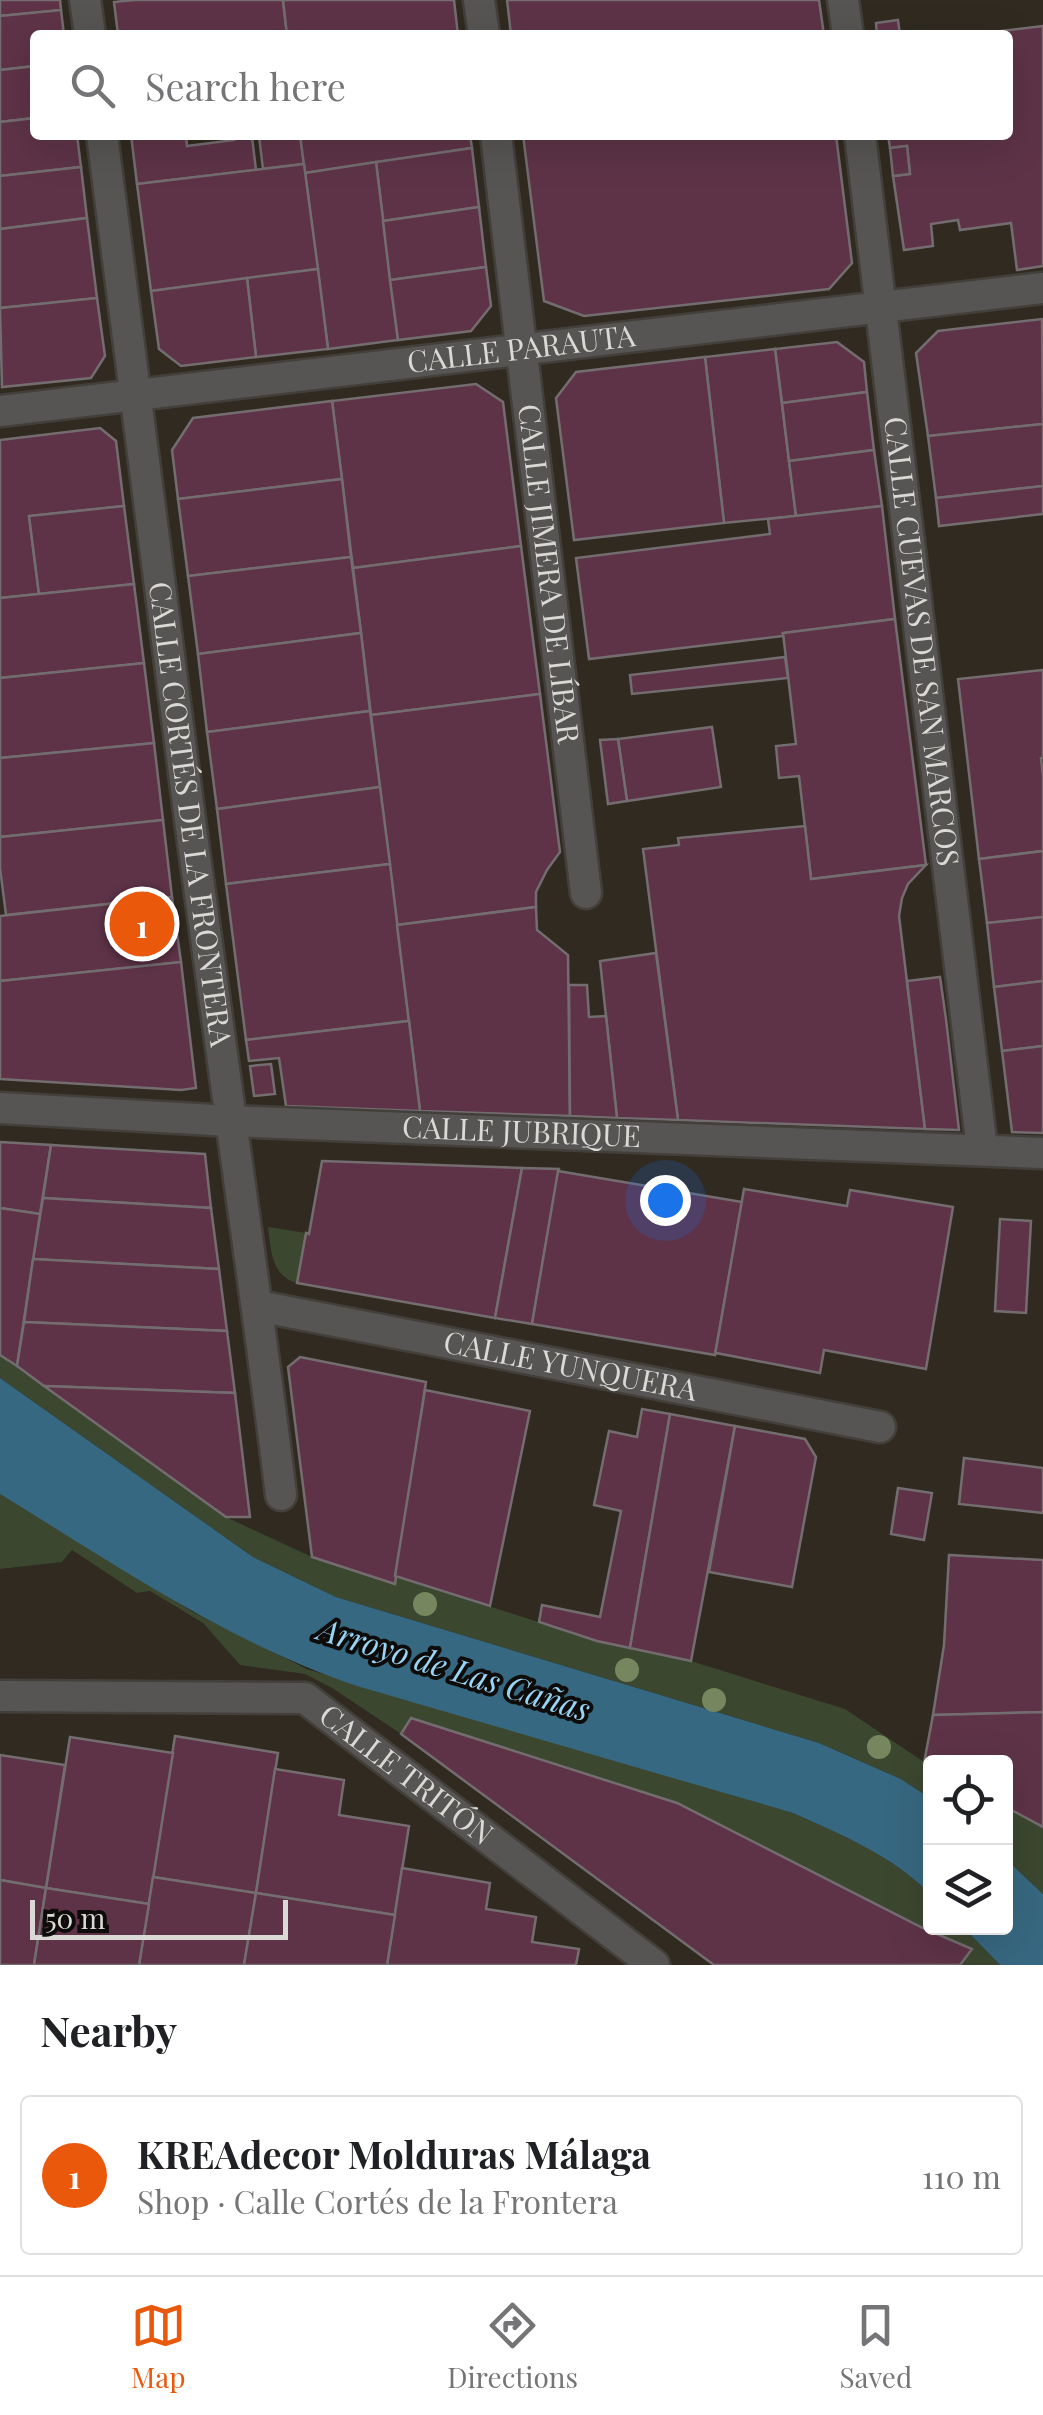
<!DOCTYPE html>
<meta charset="utf-8">
<style>
:root{--surface:#fff;--page:#f2f2f2;--text:#202124;--muted:#757577;--line:#e0e0e0;--accent:#ea580c}
body{margin:0;font-family:"Playfair Display",serif;background:var(--page);color:var(--text)}
.controls{position:absolute;right:30px;bottom:30px;display:grid;overflow:hidden;border-radius:10px;box-shadow:0 10px 40px #0002}
.controls button{width:90px;height:90px;display:grid;place-items:center;padding:0;border:0;border-bottom:2px solid var(--line);background:var(--surface);color:var(--text);font:50px sans-serif}
.scale{position:absolute;left:30px;bottom:25px;width:258px;box-sizing:border-box;padding-left:10px;border:5px solid #dbd9d6;border-top:0;font-size:28px;line-height:35px;white-space:nowrap;color:#dbd9d6;-webkit-text-stroke:8px #0e0c0a;paint-order:stroke}
.you{position:absolute;left:665px;top:1200px;width:35px;height:35px;margin:-25px;border:8px solid #fff;border-radius:50%;background:#1a73e8;box-shadow:0 0 0 15px #1a73e833}
.badge{display:grid;place-items:center;width:65px;height:65px;border-radius:50%;background:var(--accent);color:#fff;font-size:32px;font-weight:700}
.pin{position:absolute;translate:-50% -50%;border:5px solid #fff;box-shadow:0 2px 10px #0006}
.list{margin:0;padding:0;list-style:none}
h2{display:flex;justify-content:space-between;align-items:center;height:130px;margin:0;padding:0 40px;font-size:42px}
h2 small{font-size:32px;font-weight:400;color:var(--muted)}
.list li{display:grid;grid-template-columns:65px 1fr auto;gap:30px;align-items:center;box-sizing:border-box;height:160px;margin:0 20px 20px;padding:0 20px;border:2px solid var(--line);border-radius:10px}
.list b{display:block;font-size:38px;white-space:nowrap}
.list p{margin:0;font-size:32px;white-space:nowrap;color:var(--muted)}
.list em{font-size:32px;font-style:normal;color:var(--muted)}
.icon{flex:none;width:55px;height:55px;fill:none;stroke:currentColor;stroke-width:2;stroke-linecap:round;stroke-linejoin:round}
.map{position:relative;flex:none;width:1043px;height:1965px;overflow:hidden}
.search{position:absolute;background:var(--surface);box-shadow:0 10px 40px #0002;left:30px;right:30px;top:30px;height:110px;display:flex;align-items:center;gap:25px;box-sizing:border-box;padding:0 35px;border-radius:10px;color:var(--muted);font-size:38px}
.sheet{height:310px;background:var(--surface)}
nav{display:flex;justify-content:space-around;align-items:center;box-sizing:border-box;height:140px;border-top:2px solid var(--line);background:var(--surface);font-size:28px;color:var(--muted)}
nav a{display:grid;justify-items:center;gap:5px}
nav .on{color:var(--accent)}
.map>svg:first-child{display:block}
</style>
<div class="map">
<svg width="1043" height="1965" viewBox="0 0 1043 1965">
<rect width="100%" height="100%" fill="#26231e"/>
<!-- built -->
<g fill="#312a20" fill-rule="evenodd">
<path d="M0,0h1043v1827l-37,-20v-45h-76v4l-239,-105 -94,-20 -202,-57 -83,-27 -86,-40 -226,-162zM35,35h973v100h-973z"/>
<path d="M72,1550l65,43 13,-2 53,32 37,42 65,9 27,14 68,46 11,-16 266,85 244,124 51,22 -12,16h-960v-396l62,-7z"/>
</g>
<!-- green -->
<g fill="#3c4730">
<path d="M268,1227l38,6 -9,50c-26,-7 -26,-33 -29,-56z"/>
<path d="M0,1355l226,162 86,40 82,27 1,-8 202,65 94,20 154,48 85,57v32l-29,-19 -82,-36 -483,-146 -83,-40 -253,-179z"/>
<path d="M0,1494l193,118 114,57 486,144c47,21 100,43 137,81v34h34l36,37h-40l11,-16 -50,-22 -244,-124 -265,-84 -11,15 -69,-46 -27,-14 -65,-9 -37,-42 -53,-32 -13,2 -65,-43 -10,12 -62,7z"/>
<path d="M1006,1807l37,20v67l-37,-35z"/>
</g>
<!-- water -->
<g fill="#376881">
<path d="M0,1378l253,179 83,40 483,146 82,36 29,19v96c-37,-38 -90,-60 -137,-81l-436,-127c-130,-44 -241,-121 -357,-192z"/>
<path d="M1006,1859l37,35v71h-43l-36,-37h42z"/>
</g>
<!-- building -->
<g fill="#5e3347" stroke="#746d70" stroke-width="2.5">
<path d="M0,0h60l1,10 -61,6z"/>
<path d="M134,0h149l4,35h-169l-4,-33z"/>
<path d="M283,0h171l4,35h-171z"/>
<path d="M507,0h312l5,35h-313z"/>
<path d="M61,10l3,25h-29v31l-35,4v-54z"/>
<path d="M898,20l2,15h-23l-1,-12z"/>
<path d="M1043,26v240l-26,4 -6,-47 -51,7 -2,-10 -27,4 2,22 -29,4 -11,-74 17,-2 -3,-28 -17,2 -2,-13h120v-100h-41z"/>
<path d="M35,66v52l-35,4v-52z"/>
<path d="M35,118v17h42l4,32 -81,9v-54z"/>
<path d="M131,135h55l1,11 47,-6v-5h66l4,29 -41,5 -4,-33 -7,1 4,33 -119,14z"/>
<path d="M300,135h170l2,13 -167,25z"/>
<path d="M523,135h313l16,128 -23,26 -245,27 -40,-15z"/>
<path d="M907,146l3,28 -17,2 -3,-28z"/>
<path d="M472,148l7,59 -96,14 -7,-59z"/>
<path d="M376,162l22,178 -70,9 -23,-176z"/>
<path d="M304,164l14,105 -167,22 -14,-107z"/>
<path d="M81,167l6,51 -87,11v-53z"/>
<path d="M479,207l7,60 -96,13 -7,-59z"/>
<path d="M87,218l10,80 -97,10v-79z"/>
<path d="M486,267l5,39 -20,25 -73,9 -8,-60z"/>
<path d="M318,269l10,80 -72,8 -9,-79z"/>
<path d="M247,278l9,79 -75,9 -22,-17 -8,-58z"/>
<path d="M97,298l8,58 -14,22 -89,9 -2,-79z"/>
<path d="M1042,319l1,105 -115,12 -12,-83 22,-22z"/>
<path d="M837,342l27,20 3,30 -85,11 -7,-54z"/>
<path d="M775,349l21,167 -72,7 -19,-166z"/>
<path d="M705,357l19,166 -150,17 -18,-142 20,-26z"/>
<path d="M476,384l27,18 18,144 -168,22 -21,-167z"/>
<path d="M867,392l7,58 -85,11 -7,-58z"/>
<path d="M332,401l10,78 -164,20 -6,-49 21,-32z"/>
<path d="M1043,424v62l-107,12 -8,-62z"/>
<path d="M100,428l16,13 8,65 -95,10 10,78 -39,4v-158z"/>
<path d="M874,450l8,56 -86,10 -7,-55z"/>
<path d="M342,479l9,78 -163,19 -10,-77z"/>
<path d="M1043,486v28l-104,12 -3,-28z"/>
<path d="M124,506l10,78 -95,10 -10,-78z"/>
<path d="M882,506l13,113 -112,14v3l-194,23 -13,-101 194,-24 -2,-15z"/>
<path d="M521,546l19,148 -169,21 -18,-147z"/>
<path d="M351,557l10,76 -163,21 -10,-78z"/>
<path d="M134,584l10,79 -144,15v-80z"/>
<path d="M895,619l31,246 -115,14 -12,-103 -20,2 -3,-32 20,-2 -13,-111z"/>
<path d="M361,633l9,78 -163,21 -9,-78z"/>
<path d="M785,657l3,21 -156,16 -2,-19z"/>
<path d="M144,663l10,80 -154,15v-80z"/>
<path d="M1043,670v88h-2l2,18v75l-64,8 -21,-180z"/>
<path d="M540,694l20,158 -13,18 -11,22v15l-139,18 -26,-210z"/>
<path d="M370,711l10,76 -163,22 -10,-77z"/>
<path d="M712,727l9,60 -94,14 -9,-62z"/>
<path d="M618,739l9,62 -19,3 -8,-64z"/>
<path d="M154,743l9,77 -163,17v-79z"/>
<path d="M380,787l10,77 -164,20 -9,-75z"/>
<path d="M163,820l9,77 -166,18 -6,-47v-31z"/>
<path d="M805,826l6,53 115,-14 -18,19 -6,14 -3,18 26,213 -247,-9 -35,-271 36,-4 -1,-7z"/>
<path d="M1043,851v66l-56,6 -8,-64z"/>
<path d="M390,864l19,157 -163,19 -20,-156z"/>
<path d="M172,897l9,65 -181,19v-65z"/>
<path d="M536,907l1,23 31,25 2,161 -150,-5 -23,-186z"/>
<path d="M1043,917v64l-49,6 -7,-64z"/>
<path d="M656,953l22,167 -61,-2 -17,-157z"/>
<path d="M181,962l15,126 -15,2 -181,-11v-98z"/>
<path d="M940,977l6,42 13,111 -34,-1 -18,-148z"/>
<path d="M1043,981v65l-41,5 -8,-64z"/>
<path d="M569,985h18l2,32 17,-1 11,102 -47,-2z"/>
<path d="M409,1021l11,90 -134,-5 -7,-48 -30,3 -3,-21z"/>
<path d="M1043,1046v87l-31,-1 -10,-81z"/>
<path d="M271,1064l4,30 -21,2 -4,-30z"/>
<path d="M0,1142l51,3 -11,69 -40,-6z"/>
<path d="M51,1145l154,9 6,54 -168,-10z"/>
<path d="M322,1161l200,7 -27,150 -198,-35 9,-50 3,1z"/>
<path d="M522,1168l37,1 -27,155 -37,-6z"/>
<path d="M558,1171l184,31 -27,153 -183,-31z"/>
<path d="M744,1189l103,17 3,-16 103,17 -27,162 -102,-19 -4,23 -104,-20 -1,2z"/>
<path d="M43,1198l168,10 8,61 -186,-10z"/>
<path d="M0,1208l40,6 -23,152 -17,-11z"/>
<path d="M1000,1219l31,2 -5,92 -31,-2z"/>
<path d="M33,1259l186,10 8,62 -203,-9z"/>
<path d="M24,1322l203,9 8,62 -191,-7 -27,-20z"/>
<path d="M300,1357l126,25 -31,202 -83,-27 -24,-190z"/>
<path d="M44,1386l191,7 15,124h-24z"/>
<path d="M425,1390l105,21 -40,195 -95,-30z"/>
<path d="M642,1409l28,5 -40,234 -33,-7 -58,-19 3,-17 58,12 21,-106 -27,-6 15,-74 28,6z"/>
<path d="M670,1414l65,12 -44,235 -61,-13z"/>
<path d="M735,1426l70,13 11,18 -24,130 -83,-15z"/>
<path d="M964,1458l79,10v45l-84,-9z"/>
<path d="M898,1488l34,5 -8,47 -33,-6z"/>
<path d="M949,1555l94,5v152l-110,3 11,-70z"/>
<path d="M1043,1712v115l-37,-20v-45h-76v4l-6,-3 9,-48z"/>
<path d="M411,1718l266,85 244,124 51,22 -12,16h-246l-313,-231z"/>
<path d="M175,1736l103,17 -22,140 -103,-16z"/>
<path d="M70,1737l103,16 -24,151 -103,-16z"/>
<path d="M0,1755l65,10 -19,123 -46,-8z"/>
<path d="M275,1769l69,11 -5,35 70,11 -14,89 -139,-22z"/>
<path d="M402,1868l88,15 -4,26 50,8 -4,25 47,7 -3,16h-189z"/>
<path d="M153,1877l103,16 -12,72h-105z"/>
<path d="M0,1880l46,8 -12,77h-34z"/>
<path d="M46,1888l103,16 -10,61h-105z"/>
<path d="M256,1893l139,22 -8,50h-143z"/>
</g>
<g fill="none" stroke-linecap="round" stroke-linejoin="round">
<!-- street casing -->
<g stroke="#43403b" stroke-width="35">
<g id="street">
<path d="M85,0l5,35"/>
<path d="M479,0l5,35"/>
<path d="M843,0l5,35"/>
<path id="s1" d="M102,135c41,328 83,657 129,985 17,125 35,250 50,375"/>
<path id="s2" d="M496,135l90,758"/>
<path id="s3" d="M860,135l122,1014"/>
<path id="s4" d="M0,411l1043,-123"/>
<path id="s5" d="M0,1108l231,13 812,32"/>
<path id="s6" d="M258,1306l622,121"/>
<path id="s7" d="M0,1696l305,2 349,267"/>
</g>
</g>
<!-- street -->
<use href="#street" stroke="#575553" stroke-width="30"/>
</g>
<!-- trees -->
<g fill="#76875f">
<circle cx="425" cy="1604" r="12"/>
<circle cx="627" cy="1670" r="12"/>
<circle cx="714" cy="1700" r="12"/>
<circle cx="879" cy="1747" r="12"/>
</g>
<g text-anchor="middle" stroke-width="8" stroke-linejoin="round" paint-order="stroke">
<!-- street labels -->
<g font-size="30" fill="#dbd9d6" stroke="#0e0c0a">
<text dy="10" stroke="none"><textPath href="#s4" startOffset="525">CALLE PARAUTA</textPath></text>
<text dy="10" stroke="none"><textPath href="#s2" startOffset="442">CALLE JIMERA DE LÍBAR</textPath></text>
<text dy="10" stroke="none"><textPath href="#s3" startOffset="510">CALLE CUEVAS DE SAN MARCOS</textPath></text>
<text dy="10" stroke="none"><textPath href="#s1" startOffset="685">CALLE CORTÉS DE LA FRONTERA</textPath></text>
<text dy="10" stroke="none"><textPath href="#s5" startOffset="522">CALLE JUBRIQUE</textPath></text>
<text dy="10" stroke="none"><textPath href="#s6" startOffset="318">CALLE YUNQUERA</textPath></text>
<text dy="10" stroke="none"><textPath href="#s7" startOffset="432">CALLE TRITÓN</textPath></text>
</g>
<!-- water labels -->
<g font-size="32" font-style="italic" fill="#98d4f5" stroke="#0e0c0a">
<text transform="translate(454 1670) rotate(17)" y="11">Arroyo de Las Cañas</text>
</g>
</g>
</svg>
<div class="controls">
<button><svg class="icon" aria-label="locate" viewBox="0 0 24 24"><circle cx="12" cy="12" r="6"/><path d="M12 2v4M12 18v4M2 12h4M18 12h4"/></svg></button>
<button><svg class="icon" aria-label="layers" viewBox="0 0 24 24"><path d="M12 4l9 5-9 5-9-5zM3 14l9 5 9-5"/></svg></button>
</div>
<div class="scale">50 m</div>
<div class="you"></div>
<div class="pin badge" style="left:142px;top:924px">1</div>
<div class="search"><svg class="icon" aria-label="search" viewBox="0 0 24 24"><circle cx="10" cy="10" r="6"/><path d="M15 15l6 6"/></svg>Search here</div>
</div>
<section class="sheet">
<h2>Nearby<small></small></h2>
<ul class="list">
<li><span class="badge">1</span><div><b>KREAdecor Molduras Málaga</b><p>Shop · Calle Cortés de la Frontera</p></div><em>110 m</em></li>
</ul>
</section>
<nav>
<a class="on"><svg class="icon" aria-label="map" viewBox="0 0 24 24"><path d="M3 6l6-2 6 2 6-2v14l-6 2-6-2-6 2zM9 4v14M15 6v14"/></svg>Map</a>
<a><svg class="icon" aria-label="directions" viewBox="0 0 24 24"><path d="M12 3l9 9-9 9-9-9zM9 14v-3h6M13 9l2 2-2 2"/></svg>Directions</a>
<a><svg class="icon" aria-label="saved" viewBox="0 0 24 24"><path d="M7 4h10v16l-5-4-5 4z"/></svg>Saved</a>
</nav>
